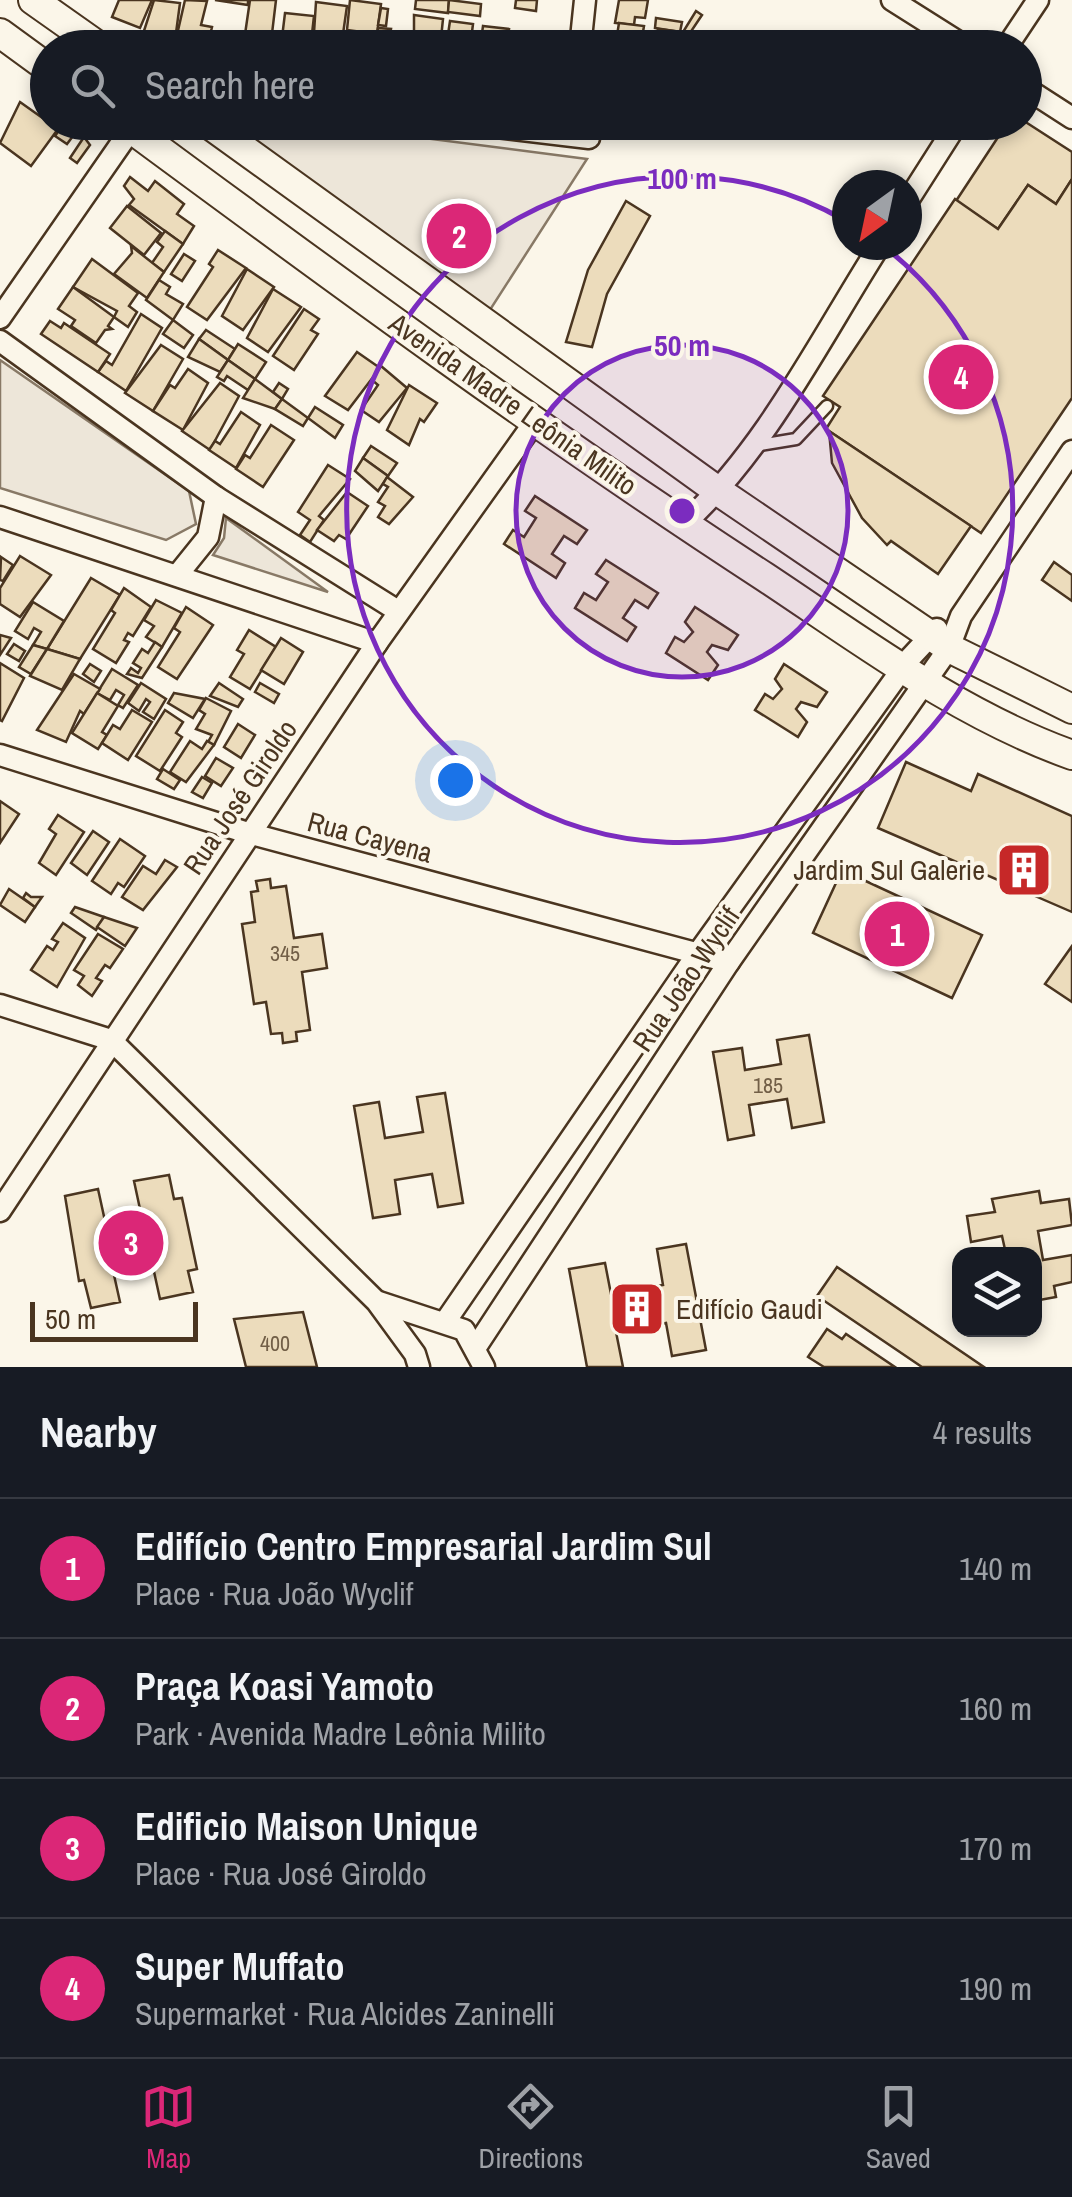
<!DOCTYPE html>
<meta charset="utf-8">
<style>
:root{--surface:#171b24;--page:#242831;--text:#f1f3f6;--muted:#9ea1a6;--line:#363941;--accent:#db2777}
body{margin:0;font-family:"Archivo Narrow",sans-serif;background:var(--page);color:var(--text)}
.controls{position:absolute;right:30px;bottom:30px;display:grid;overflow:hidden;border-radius:20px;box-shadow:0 5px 15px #0003}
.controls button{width:90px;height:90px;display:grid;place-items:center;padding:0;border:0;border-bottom:2px solid var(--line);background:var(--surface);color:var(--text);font:50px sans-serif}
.compass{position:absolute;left:832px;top:170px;width:90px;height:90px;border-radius:50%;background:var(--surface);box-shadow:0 5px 15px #0003;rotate:213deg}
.scale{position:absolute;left:30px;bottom:25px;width:168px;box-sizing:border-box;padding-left:10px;border:5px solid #4a3520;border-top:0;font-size:28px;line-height:35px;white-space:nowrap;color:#4a3520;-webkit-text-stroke:8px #fbf6e9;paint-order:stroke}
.you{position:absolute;left:455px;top:780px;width:35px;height:35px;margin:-25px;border:8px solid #fff;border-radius:50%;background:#1a73e8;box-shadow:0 0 0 15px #1a73e833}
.badge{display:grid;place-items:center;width:65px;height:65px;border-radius:50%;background:var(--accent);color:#fff;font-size:32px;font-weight:700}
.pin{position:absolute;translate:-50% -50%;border:5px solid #fff;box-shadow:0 2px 10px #0006}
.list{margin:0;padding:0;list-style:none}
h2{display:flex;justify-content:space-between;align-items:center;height:130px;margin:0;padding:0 40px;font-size:42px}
h2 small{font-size:32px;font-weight:400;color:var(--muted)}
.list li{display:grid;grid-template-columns:65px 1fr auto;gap:30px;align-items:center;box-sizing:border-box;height:140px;padding:0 40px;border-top:2px solid var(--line)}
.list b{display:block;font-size:38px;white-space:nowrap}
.list p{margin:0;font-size:32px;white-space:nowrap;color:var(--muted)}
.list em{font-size:32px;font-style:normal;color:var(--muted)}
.icon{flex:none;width:55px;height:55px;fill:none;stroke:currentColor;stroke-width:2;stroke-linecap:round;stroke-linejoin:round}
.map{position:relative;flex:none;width:1072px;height:1367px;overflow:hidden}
.search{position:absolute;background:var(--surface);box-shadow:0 5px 15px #0003;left:30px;right:30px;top:30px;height:110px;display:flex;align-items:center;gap:25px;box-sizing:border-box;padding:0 35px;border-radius:55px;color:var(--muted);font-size:38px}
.sheet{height:690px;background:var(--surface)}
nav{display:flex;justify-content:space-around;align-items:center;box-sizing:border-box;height:140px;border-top:2px solid var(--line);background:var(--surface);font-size:28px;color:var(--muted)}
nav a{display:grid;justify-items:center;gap:5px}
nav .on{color:var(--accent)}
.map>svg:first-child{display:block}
</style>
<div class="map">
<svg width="1072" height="1367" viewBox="0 0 1072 1367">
<rect width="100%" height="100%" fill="#fbf6e9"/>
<!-- green -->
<g fill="#ede6d9" stroke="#887966" stroke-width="2.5">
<path d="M235,123h72l280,36 -99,154 -254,-185z"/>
<path d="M0,360l189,131 7,33 -30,16 -166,-52z"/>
<path d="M226,518l102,74 -115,-37 11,-17z"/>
</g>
<!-- building -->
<g fill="#ecdcbc" stroke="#4a3520" stroke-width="2.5">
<path d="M119,0h33l-12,28 -28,-11z"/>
<path d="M154,0l26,3 -6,45 -33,-8z"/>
<path d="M185,0l22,1 -6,24 11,2 -5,21h-33z"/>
<path d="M215,0h33v5z"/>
<path d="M250,0h26l-5,42 5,6h-33z"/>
<path d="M350,0l31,4 -4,30 -30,-4z"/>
<path d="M416,0h33l-1,13 -33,-4z"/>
<path d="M449,0l32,4 -1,12 -32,-4z"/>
<path d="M516,0h21l-1,11 -21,-3z"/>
<path d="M619,0h29l-3,18 -10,-1 -1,8 -19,-2z"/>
<path d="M316,2l31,4 -6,42h-28z"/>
<path d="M381,8l7,1 -2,17 -8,-1z"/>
<path d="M696,11l6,4 -12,18 -7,-1z"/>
<path d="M285,13l29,3 -2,18h-5l3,14h-34l5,-2z"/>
<path d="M414,15l29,4 -3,29h-26z"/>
<path d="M656,18l26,4 -2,10 -25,-4z"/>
<path d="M450,21l23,3 -3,24h-24z"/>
<path d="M619,23l25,3 -1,6 14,3 1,-6 32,4 -9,15h-66z"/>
<path d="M483,26l26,3 -3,19h-26z"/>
<path d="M378,28l13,1 -2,11 16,2 -1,6h-22l1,-5 -7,-1z"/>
<path d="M20,102l38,27 -27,37 -31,-23z"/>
<path d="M1024,121l48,31v27l-16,25 -28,-19 -30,44 -42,-28 52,-79z"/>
<path d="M65,122l14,6 -12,16 -12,-8z"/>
<path d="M84,137l6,8 -13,18 -7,-5z"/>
<path d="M130,177l18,14 7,-10 29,23 -7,10 17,12 -11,18 -54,-39 5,-6 -10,-13z"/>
<path d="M1072,179v219l-91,135 -155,-104 14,-22 -17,-11 132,-197 43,30 30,-44 28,19z"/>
<path d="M626,201l24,15 -43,78 -15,53 -26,-5 22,-72z"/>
<path d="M127,206l34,27 -17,22 -34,-27z"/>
<path d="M165,231l18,13 -19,28 -12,-9 11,-16 -6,-5z"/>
<path d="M131,246l33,26 -17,26 -33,-24 18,-21z"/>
<path d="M218,250l28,18 -39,52 -20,-13 26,-40 -4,-3z"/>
<path d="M184,254l11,7 -13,20 -11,-7z"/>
<path d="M92,259l46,34 -9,13 8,6 -9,15 -14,-10 3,-6 -44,-24z"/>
<path d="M247,269l27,18 -31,43 -21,-14z"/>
<path d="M159,280l11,7 -4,7 17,10 -10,16 -27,-20z"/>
<path d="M73,287l41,30 -6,9 4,3 -7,1 -9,13 -25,-17 4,-6 -17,-11z"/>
<path d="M273,289l28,18 -33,45 -21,-14z"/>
<path d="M304,309l15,10 -8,11 7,4 -24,36 -21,-14z"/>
<path d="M141,314l21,14 -36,63 -28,-19 8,-11 6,4z"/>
<path d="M173,320l20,15 -9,13 -21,-14z"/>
<path d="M50,321l11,7 3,-5 46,31 -12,18 -57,-38z"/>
<path d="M206,330l29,19 -7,11 -29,-21z"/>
<path d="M199,339l29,21 -8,12 -32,-15z"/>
<path d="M238,344l28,18 -11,17 -27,-19z"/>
<path d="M161,345l22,14 -30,52 -28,-18z"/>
<path d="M357,352l23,16 -32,42 -23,-14z"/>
<path d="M228,360l27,19 -7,11 -21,-14 -3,5 -7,-4z"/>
<path d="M381,366l26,22 -28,34 -18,-12 17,-25 -6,-5z"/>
<path d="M188,369l20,14 -25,47 -30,-19 17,-26 5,3z"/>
<path d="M255,379l27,20 -7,10 -32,-11z"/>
<path d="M220,383l19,13 -29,54 -28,-19z"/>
<path d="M279,383l9,6 -6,10 -9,-7z"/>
<path d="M409,385l28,18 -13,19 -4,-3 -11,26 -22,-15z"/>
<path d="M282,399l26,19 -5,8 -28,-17z"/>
<path d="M315,407l28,18 -8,13 -27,-20z"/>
<path d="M241,412l19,13 -24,43 -27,-18 6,-9 5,3z"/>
<path d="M271,425l23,15 -31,47 -27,-18 9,-14 5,3z"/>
<path d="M829,431l142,95 -33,48 -47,-33 -4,4 -25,-27 -30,-55z"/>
<path d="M371,446l26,17 -9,13 -25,-18z"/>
<path d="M363,458l25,18 -10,15 -23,-20z"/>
<path d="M328,465l22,14 -31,37 5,4 -14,22 -10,-7 10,-15 -12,-8z"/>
<path d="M387,477l26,20 -24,27 -11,-7 7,-11 -7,-4 10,-15 -5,-3z"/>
<path d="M347,492l21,14 -22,33 -7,-4 -5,6 -17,-11z"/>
<path d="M535,496l52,34 -10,14 -13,-8 -12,18 13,9 -9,15 -52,-34 9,-14 11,7 12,-19 -11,-7z"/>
<path d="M20,556l31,19 -31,42 -20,-13v-16z"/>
<path d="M1,557l12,8 -10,16 -3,-1z"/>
<path d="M606,560l52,33 -10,15 -13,-8 -12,18 13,9 -9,14 -52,-33 9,-15 12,7 12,-18 -12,-8z"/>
<path d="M1054,562l18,13v26l-30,-21z"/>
<path d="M91,578l29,17 -40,64 -33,-10z"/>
<path d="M124,588l27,19 -18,29 -5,-3 -4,7 5,2 -13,21 -23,-14 22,-36 -4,-3z"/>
<path d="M156,600l26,13 -20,34 -16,-10 8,-11 -10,-6z"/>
<path d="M33,602l31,19 -17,28 -14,-4 8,-13 -7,-4 -6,11 -13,-8z"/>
<path d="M186,607l27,18 -36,54 -19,-12 22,-35 -6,-4z"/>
<path d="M695,607l43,28 -10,15 -16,-5 -5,7 11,13 -10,15 -42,-27 9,-16 9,5 9,-10 -8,-10z"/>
<path d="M249,630l27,17 -26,42 -20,-12 14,-23 -7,-4z"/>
<path d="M0,635l11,3 -11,17z"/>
<path d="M281,638l22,14 -19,32 -23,-14z"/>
<path d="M155,642l7,5 -20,31 -15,-4 4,-6 7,5 3,-5 -8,-5 9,-14 6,4z"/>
<path d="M14,644l11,7 -6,10 -12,-7z"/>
<path d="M33,645l14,4 -16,25 -12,-7z"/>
<path d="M47,649l33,10 -18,31 -32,-14z"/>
<path d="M0,663l24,15 -22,43 -2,-1z"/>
<path d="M90,664l11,7 -7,11 -11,-8z"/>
<path d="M784,664l43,28 -10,15 -16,-5 -5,7 11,13 -9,15 -43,-27 10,-16 8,5 9,-10 -7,-10z"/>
<path d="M112,669l26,16 -15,23 -5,-3 6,-10 -8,-5 -6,10 -13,-7z"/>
<path d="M74,674l26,15 -16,25 -4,-3 -14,31 -29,-12z"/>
<path d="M141,683l25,16 -12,20 -11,-7 7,-10 -4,-3 -7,12 -11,-8z"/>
<path d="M219,683l24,16 -5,8 -28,-11z"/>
<path d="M260,683l19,11 -5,9 -19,-11z"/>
<path d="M97,693l21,13 -16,26 5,3 -9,14 -26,-16z"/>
<path d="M174,693l31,6 -12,19 -25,-15z"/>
<path d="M206,698l25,13 -17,34 -6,-3 4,-7 -16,-6 9,-15 -6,-4z"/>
<path d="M132,710l20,12 -24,38 -26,-17 11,-18 7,4z"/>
<path d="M165,710l18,12 -7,11 6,4 -22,34 -24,-15z"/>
<path d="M238,724l17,11 -14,23 -17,-11z"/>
<path d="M190,741l12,8 5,-8 7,4 -28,37 -16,-10z"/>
<path d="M216,758l17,10 -12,18 -16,-10z"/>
<path d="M906,762l65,29 7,-17 94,42v96l-194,-84z"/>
<path d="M163,769l17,11 -6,9 -17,-10z"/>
<path d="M202,777l10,6 -9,15 -11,-6z"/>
<path d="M0,801l19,13 -19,29z"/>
<path d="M58,815l26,17 -28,43 -17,-12 17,-29 -7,-5z"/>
<path d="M93,831l16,11 -22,33 -16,-12z"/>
<path d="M120,839l25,17 -21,31 -6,-4 -7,11 -19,-13z"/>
<path d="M165,860l12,7 -34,43 -21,-13 21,-31 13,8z"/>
<path d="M842,870l140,65 -30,63 -139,-65z"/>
<path d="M270,879l1,9 15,-2 8,52 28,-4 5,34 -25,4 8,58 -14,2 1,9 -14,2 -1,-10 -11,1 -5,-32 -12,2 -12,-80 13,-2 -4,-30 7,-1 -2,-10z"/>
<path d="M9,889l26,18 -10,15 -25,-17z"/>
<path d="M26,893l5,4h11l-7,10 -12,-9z"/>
<path d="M75,907l29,10 -8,13 -25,-17z"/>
<path d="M104,917l33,11 -12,18 -28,-19z"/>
<path d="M63,923l22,15 -28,49 -26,-17 16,-24 6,4 5,-8 -6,-3z"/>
<path d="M98,934l25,15 -13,19 -5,-3 -9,13 6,3 -10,15 -14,-11 6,-9 -10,-6z"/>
<path d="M1072,946v56l-27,-18z"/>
<path d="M809,1035l15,87 -32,6 -5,-29 -38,6 5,30 -26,5 -15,-88 29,-4 3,22 36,-6 -4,-24z"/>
<path d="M445,1093l18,110 -25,4 -6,-33 -37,6 5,34 -27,4 -19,-112 25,-4 6,36 38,-6 -6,-35z"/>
<path d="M169,1175l5,24 8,-1 15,71 -9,2 5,21 -33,7 -9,-41 -39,8 8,36 -29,6 -7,-28 -5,1 -14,-85 33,-7 7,32 18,-4 2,9 18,-3 -9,-42z"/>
<path d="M1039,1191l2,12 28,-4 3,26 -34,6 5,29 29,-5v27l-18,4 2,11 -22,4v-47h-28l-4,-18 -31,6 -4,-26 28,-4 -3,-13z"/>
<path d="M686,1244l20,106 -34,6 -6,-33 -50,9 7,35h-36l-18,-98 36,-6 6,31 52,-9 -6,-36z"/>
<path d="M837,1267l147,100h-62l-105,-71z"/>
<path d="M303,1312l14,55h-71l-12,-48z"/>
<path d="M827,1329l15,10 4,-5 49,33h-71l-16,-10z"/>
</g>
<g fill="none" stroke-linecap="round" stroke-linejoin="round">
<!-- lane casing -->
<g stroke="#4a3520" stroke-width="15">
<path id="lane" d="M754,446l42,-7 31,-33"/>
</g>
<!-- street casing -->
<g stroke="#4a3520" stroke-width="25">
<g id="street">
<path d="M892,0l76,48"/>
<path d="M580,48l5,-48"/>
<path d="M1006,48l32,-48"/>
<path d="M1024,87l48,31"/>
<path d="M455,122l134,16"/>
<path d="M907,202l51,-80"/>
<path d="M0,318l136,-196"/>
<path d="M0,341l216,156 182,114"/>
<path d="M0,517l377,126"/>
<path d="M684,524c83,-76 136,-185 196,-279"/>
<path d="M179,573l29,-36 8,-40"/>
<path d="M0,755l248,78 481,129"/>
<path d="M0,1005l111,35 266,262 38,52 4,13"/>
<path d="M0,1211l377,-568 159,-223"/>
<path d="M379,1302l85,28 20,37"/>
<path d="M445,1322l253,-369 212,-295 27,-29"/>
<path d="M476,1347l253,-385 220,-314 12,-32 111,-165"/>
</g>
</g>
<!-- secondary casing -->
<g stroke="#4a3520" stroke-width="32">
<g id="secondary">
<path d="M33,0l68,48"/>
<path d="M0,33l48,35"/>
<path d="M122,122c211,156 423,312 643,455 98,65 195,138 307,178"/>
<path d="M206,122l512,369 231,157 123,61"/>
</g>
</g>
<!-- lane -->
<use href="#lane" stroke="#fbf6e9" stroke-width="10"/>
<!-- street -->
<use href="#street" stroke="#fbf6e9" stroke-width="20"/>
<!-- secondary -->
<use href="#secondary" stroke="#fbf6e9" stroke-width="28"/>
</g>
<!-- distance rings -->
<circle cx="682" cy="511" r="166" fill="#7b2cbf" fill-opacity=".12"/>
<g fill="none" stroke="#7b2cbf" stroke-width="5">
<circle cx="682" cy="511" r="166"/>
<path d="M882 245A333 333 0 1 1 846 221"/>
</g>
<!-- icons -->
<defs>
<g id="building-square" transform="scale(2.875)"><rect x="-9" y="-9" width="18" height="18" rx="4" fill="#c62828" stroke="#fbf6e9"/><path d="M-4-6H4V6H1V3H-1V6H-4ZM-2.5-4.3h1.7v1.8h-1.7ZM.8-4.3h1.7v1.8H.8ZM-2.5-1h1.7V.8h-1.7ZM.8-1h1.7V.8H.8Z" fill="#fff"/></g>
</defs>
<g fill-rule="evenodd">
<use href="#building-square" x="1024" y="870"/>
<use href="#building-square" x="637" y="1309"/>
</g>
<g text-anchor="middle" stroke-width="8" stroke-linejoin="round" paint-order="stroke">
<!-- number labels -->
<g font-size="22" fill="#725f47">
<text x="285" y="961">345</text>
<text x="768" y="1093">185</text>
<text x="275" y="1351">400</text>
</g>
<!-- street labels -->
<g font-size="28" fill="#4a3520" stroke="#fbf6e9">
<text transform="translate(513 404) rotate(35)" y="10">Avenida Madre Leônia Milito</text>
<text transform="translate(240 797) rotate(-56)" y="10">Rua José Giroldo</text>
<text transform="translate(370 837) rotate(15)" y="10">Rua Cayena</text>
<text transform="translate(686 979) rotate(-56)" y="10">Rua João Wyclif</text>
</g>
<!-- poi labels -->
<g font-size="28" fill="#4a3520" stroke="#fbf6e9" text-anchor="end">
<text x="985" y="880">Jardim Sul Galerie</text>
<text x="676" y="1319" text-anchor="start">Edifício Gaudi</text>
</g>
</g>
<circle cx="682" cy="511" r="15" fill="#7b2cbf" stroke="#fbf6e9" stroke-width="5"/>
<g font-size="30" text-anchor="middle" font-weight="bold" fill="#7b2cbf" stroke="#fbf6e9" stroke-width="8" stroke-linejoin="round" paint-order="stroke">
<text x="682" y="189">100 m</text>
<text x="682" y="356">50 m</text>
</g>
</svg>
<div class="controls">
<button><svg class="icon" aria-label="layers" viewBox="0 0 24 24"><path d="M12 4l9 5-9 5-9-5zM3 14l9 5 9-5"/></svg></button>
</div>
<svg class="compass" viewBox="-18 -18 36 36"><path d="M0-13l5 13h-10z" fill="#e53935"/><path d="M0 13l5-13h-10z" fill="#9ea1a6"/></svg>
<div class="scale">50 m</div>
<div class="you"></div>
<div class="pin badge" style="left:897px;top:934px">1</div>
<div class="pin badge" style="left:459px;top:236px">2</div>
<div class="pin badge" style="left:131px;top:1243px">3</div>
<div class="pin badge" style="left:961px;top:377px">4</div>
<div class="search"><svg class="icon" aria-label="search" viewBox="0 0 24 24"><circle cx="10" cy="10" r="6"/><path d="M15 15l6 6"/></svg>Search here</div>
</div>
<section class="sheet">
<h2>Nearby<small>4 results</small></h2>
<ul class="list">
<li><span class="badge">1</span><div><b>Edifício Centro Empresarial Jardim Sul</b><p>Place · Rua João Wyclif</p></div><em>140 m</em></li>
<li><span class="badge">2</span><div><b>Praça Koasi Yamoto</b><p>Park · Avenida Madre Leônia Milito</p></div><em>160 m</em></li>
<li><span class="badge">3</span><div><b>Edificio Maison Unique</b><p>Place · Rua José Giroldo</p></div><em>170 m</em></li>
<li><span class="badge">4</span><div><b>Super Muffato</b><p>Supermarket · Rua Alcides Zaninelli</p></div><em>190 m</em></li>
</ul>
</section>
<nav>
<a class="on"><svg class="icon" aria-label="map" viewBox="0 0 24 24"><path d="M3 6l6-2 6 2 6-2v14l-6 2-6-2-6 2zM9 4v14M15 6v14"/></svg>Map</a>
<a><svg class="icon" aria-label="directions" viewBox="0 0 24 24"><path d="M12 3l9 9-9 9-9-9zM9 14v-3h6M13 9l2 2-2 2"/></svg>Directions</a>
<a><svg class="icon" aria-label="saved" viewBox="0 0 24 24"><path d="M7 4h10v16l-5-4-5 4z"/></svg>Saved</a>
</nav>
